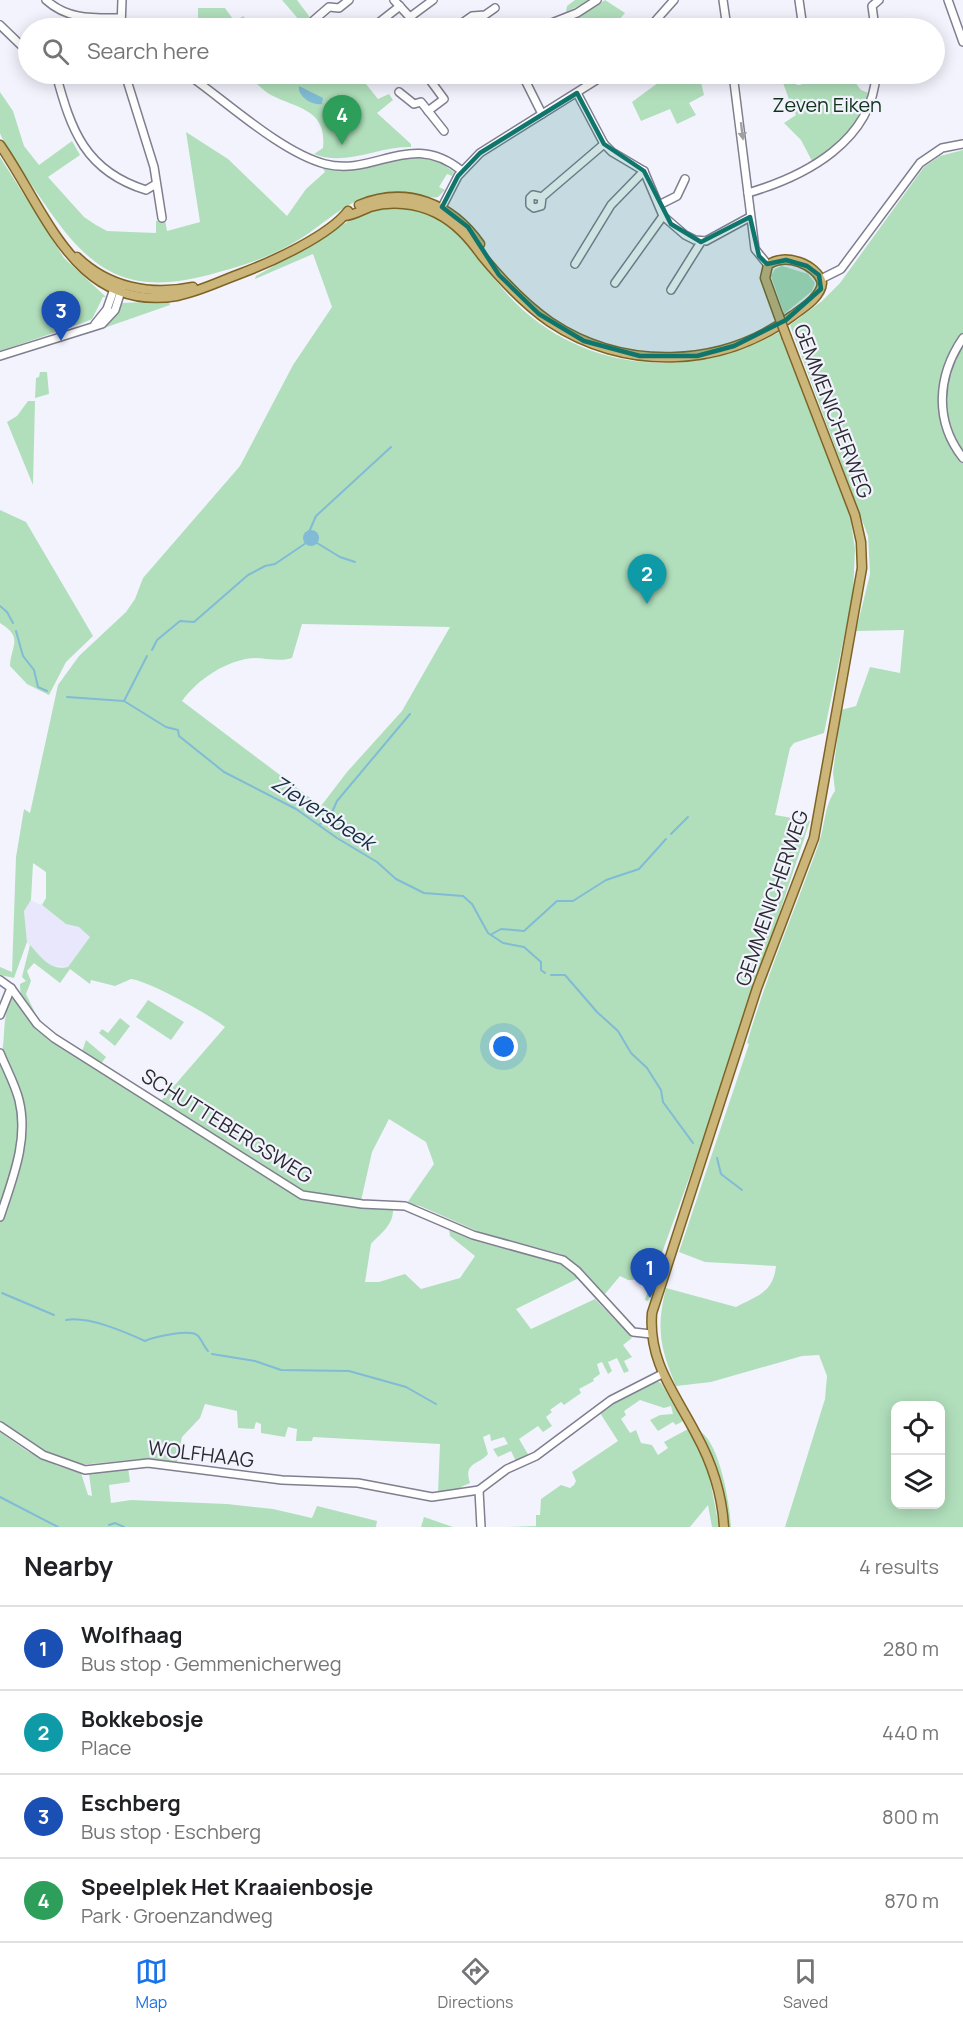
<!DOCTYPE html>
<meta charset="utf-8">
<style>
:root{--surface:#fff;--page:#f6f6f6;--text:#202124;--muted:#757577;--line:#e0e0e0;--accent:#1a73e8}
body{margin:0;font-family:Manrope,sans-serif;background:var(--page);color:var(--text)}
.controls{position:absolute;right:18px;bottom:18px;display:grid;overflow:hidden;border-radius:12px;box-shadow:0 3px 15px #0003}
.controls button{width:54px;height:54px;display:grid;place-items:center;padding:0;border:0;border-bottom:2px solid var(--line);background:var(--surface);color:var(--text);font:30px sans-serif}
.you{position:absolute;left:504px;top:1047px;width:21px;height:21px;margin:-15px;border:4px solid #fff;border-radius:50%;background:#1a73e8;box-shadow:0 0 0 9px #1a73e833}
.badge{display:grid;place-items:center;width:39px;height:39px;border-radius:50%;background:var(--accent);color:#fff;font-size:20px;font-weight:700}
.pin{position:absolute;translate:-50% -50px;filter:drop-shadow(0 2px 3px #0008)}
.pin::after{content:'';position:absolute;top:32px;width:21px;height:18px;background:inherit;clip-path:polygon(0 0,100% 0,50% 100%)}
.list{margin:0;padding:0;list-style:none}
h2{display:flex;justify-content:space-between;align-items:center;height:78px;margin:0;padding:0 24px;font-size:26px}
h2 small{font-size:20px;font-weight:400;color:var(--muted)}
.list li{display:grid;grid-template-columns:39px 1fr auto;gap:18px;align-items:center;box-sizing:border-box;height:84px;padding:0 24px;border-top:2px solid var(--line)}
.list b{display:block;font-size:22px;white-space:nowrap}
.list p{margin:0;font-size:20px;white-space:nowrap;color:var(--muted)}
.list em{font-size:20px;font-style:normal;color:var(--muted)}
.icon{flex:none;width:33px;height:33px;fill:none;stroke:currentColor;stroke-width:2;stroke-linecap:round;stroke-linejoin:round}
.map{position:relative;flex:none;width:963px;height:1527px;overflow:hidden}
.search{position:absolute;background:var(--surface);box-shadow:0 3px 15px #0003;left:18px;right:18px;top:18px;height:66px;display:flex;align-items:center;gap:15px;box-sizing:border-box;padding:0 21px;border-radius:33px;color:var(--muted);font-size:22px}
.sheet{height:414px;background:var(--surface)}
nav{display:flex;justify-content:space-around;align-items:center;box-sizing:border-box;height:84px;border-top:2px solid var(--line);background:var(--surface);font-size:16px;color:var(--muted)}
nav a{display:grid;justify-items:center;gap:3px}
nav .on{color:var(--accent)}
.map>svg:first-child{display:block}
</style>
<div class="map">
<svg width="963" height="1527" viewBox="0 0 963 1527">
<rect width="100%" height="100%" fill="#f3f3fe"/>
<!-- built -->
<path fill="#e9e7fc" d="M29,900l13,5 24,19 13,3 12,10 -23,30 -15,-1 -12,-6 -14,-18 -3,-31z"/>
<!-- green -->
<g fill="#b1dfbc" fill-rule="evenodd">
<path d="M282,0h15l21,28h-12z"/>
<path d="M575,0h16l-25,12 1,-6z"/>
<path d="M605,0l20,13 -13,15h-40l-3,-5z"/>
<path d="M198,8h27l10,14 8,-6 11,12h-46v-8h-10z"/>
<path d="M246,74h63l6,7 8,-7h35l20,25 11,-5 4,6 -16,13 34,31v3c-33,-1 -65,20 -97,7l9,-6c4,-39 -25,-39 -52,-53 -9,-5 -17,-15 -25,-21z"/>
<path d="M670,74h29l5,21 -15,8 7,12 -19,9 -7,-15 -29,12 -9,-19z"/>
<path d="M779,74h11l7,11h3l22,-9 4,3 11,-5h12l12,16 8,3c-12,31 -28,53 -57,68l-11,-21 -17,-17 12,-8c-8,-14 -10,-28 -17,-41z"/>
<path d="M0,92l13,19 11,35 15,19 33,-24 8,14 -32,22 36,40 12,8 11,6 49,2v-12l9,-1 2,11 33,-9 -14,-90 42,27 59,57 19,-27 19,-17 -2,-4c36,4 80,-21 111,-8 7,2 14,8 20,12l-2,4 -5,-2 -8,13 6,3 -7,7c-7,2 -14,-2 -22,-3 -15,-3 -34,-2 -49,3 -29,10 -46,30 -72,45 -23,14 -50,23 -76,30 -79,23 -120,10 -168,-59 -9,-13 -48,-69 -51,-80 0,-12 0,-29 0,-41z"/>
<path d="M963,150v1377h-178l40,-128 2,-23 -8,-21 -17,1 -91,26 -35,4c-16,-38 -20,-57 -10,-98l70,19c22,-12 37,-14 40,-41l-71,-4 -26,-10 70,-208 -2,-1c20,-69 48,-133 72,-200 6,-17 5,-37 16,-52l-2,-18 8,-63 15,-4 14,-39 30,6 4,-43 -48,1 14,-57 -2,-38 -78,-211 32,-24 18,-18 84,-116 16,-11zM896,1406h44v98h-44z"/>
<path d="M0,157l64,101 42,39h-3l-11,22 -9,4 -83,28z"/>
<path d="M374,209c88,-10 97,55 150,102 72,63 174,67 255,21l71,184 5,33 -2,45 -29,139 -30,10 -4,5 -15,67 35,6 -94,283 -61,168 2,4 -9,25 -3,-1 5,-16 -6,-4h-16l-8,-4 -15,18 -27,-27 -17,-13 -77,-20 -64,-28 -13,-3 27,-39 -8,-22 -37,-23 -17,33 -11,49 -56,-10 -12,-5 -132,-85 64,-74c-15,-12 -76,-46 -94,-48l-16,7 -24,-6 -1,4 -20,-15 -10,14 -26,-20 -7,8 4,10 -5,13 12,25c-9,-10 -19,-21 -18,-35l6,-3 -4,-4 8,-32c11,12 20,26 38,22l22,-30 -11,-10 -13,-3 -24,-19 4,-7v-26l-13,-9 -2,37 -7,11 3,31 -13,36 -14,-3v-8l12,5 4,-115 8,-48 6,4 28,-128 21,-29 47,-44 9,-13 8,-21 97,-112 53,-101 39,-58 -19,-53 -58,25 1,-3c40,-22 77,-49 118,-67zM302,624l148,3 -48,84 -55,61 -26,34 -139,-105c15,-21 44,-41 72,-43 12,0 26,4 38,0z"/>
<path d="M782,266l26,8 7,9 -3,8 -28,23 -13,-38 4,-7z"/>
<path d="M169,301l1,4 -86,30 25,-13 13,-19z"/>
<path d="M40,372h7l2,22 -14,4 1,-20 3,-1z"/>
<path d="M28,401h7l-2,84 -26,-63 10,-6z"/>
<path d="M0,510l26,12 67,114 -27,26 -17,33 -22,-11 -17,-18c1,-21 14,-28 -10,-43z"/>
<path d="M13,996l20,26 266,176 52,9 42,2c1,16 -13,25 -22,35l-6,38h14l26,-8 16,15 39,-11 15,-22 -25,-20 -1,-7 31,13 73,19 12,4 14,13 -63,31 15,20 64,-30 37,39 -9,7 9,12 -8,4 5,10 -5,2 -7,-15 -9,4 4,9 -4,3 -6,-12 -5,2 3,10 -7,5 1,2 -15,8 2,4 -17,12 -3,-3 -11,8 2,2 -6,5 6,9 -9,6 -5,-6 -19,13 10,17 -13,5 -5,-10 -13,6 -5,-8 15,-5 -4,-7 -13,4 -1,-7 -7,3 5,17c-9,11 -25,8 -18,29l-9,4 1,4 -24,2 2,-49 -127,-7 -1,4h-16l1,-12 -9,-2 -3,10 -24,-4v-9l-5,-2 -2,7 -16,-1 -1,-17 -32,-7 -5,14 -18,19 -5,25 -37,-3 -60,6 -44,-18 -36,-26v-363c7,-15 0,-42 13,-62z"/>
<path d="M148,1000l36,22 -13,18 -35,-23z"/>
<path d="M120,1018l10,8 -15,20 -16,-13 3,-4 6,4z"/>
<path d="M86,1040l20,17 -6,8 -18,-13z"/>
<path d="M656,1381l5,2 22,38 -7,4 -3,-3 -15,9 -8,-11 10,-5 13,-1 -2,-8 -7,2 -24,-8 -16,11 2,4 -5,4 9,14 6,-3 5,13 11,2 6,10 10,-7 -4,-6 24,-13 19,35 12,63h-7l-4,-22 -18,22h-182l28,-1v-11h4l1,-16 20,-14 9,3 4,-3 2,-4 -4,-9 46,-31 -18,-28 32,-22z"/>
<path d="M0,1432l27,19 31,15 23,7 7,22 4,1 -3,-22 39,-7 2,15 -21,3 2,18 20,-3 96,4 46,5 39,9 5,-12 60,15 -1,6h-376z"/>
<path d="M701,1432c19,13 29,72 30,95h-3l-7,-40z"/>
<path d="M424,1517l29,10h-32z"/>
</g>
<!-- water -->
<g fill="#81bbd5">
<path d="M299,86l24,12 -1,6c-10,2 -25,-8 -23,-18z"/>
<circle cx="311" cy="538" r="8"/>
</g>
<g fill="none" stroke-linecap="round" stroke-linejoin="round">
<!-- stream -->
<g stroke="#81bbd5" stroke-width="2">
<path d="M309,532l7,-16 75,-69"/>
<path d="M317,543l23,14 15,5"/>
<path d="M0,606l7,6 6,11"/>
<path d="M16,631l7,25 11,14 4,17 9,4"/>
<path d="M152,650l5,-10 23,-19 14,1 54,-47 17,-9 10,-2 31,-21"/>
<path d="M67,697l57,4 42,26 12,3 1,6 45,36 72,37 41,29 40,24 19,17 28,14 39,3 9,8 16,29 15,10 21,4 17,15v8l4,3"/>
<path d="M124,701l23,-45"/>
<path d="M320,824l9,-5 8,-18 73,-87"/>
<path d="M671,834l17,-17"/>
<path d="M492,934l9,-5 23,2 33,-30h16l33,-21 33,-11 27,-30"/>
<path d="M551,975h14l32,37 21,19 13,22 16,15 14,22 2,12 30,41"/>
<path d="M717,1158l4,16 21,16"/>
<path d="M2,1293l52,22"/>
<path d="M66,1320c23,-4 59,12 79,21 8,-4 45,-12 52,-6 5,4 6,11 11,16"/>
<path d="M212,1354l43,7 26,9 68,1 57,16 30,17"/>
<path d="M0,1497l58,30"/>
<path d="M109,1525l6,-2 9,4"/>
</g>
<!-- minor casing -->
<g stroke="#807e8f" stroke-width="10">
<g id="minor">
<path d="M46,0c22,20 47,18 75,18"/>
<path d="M394,0l26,28"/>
<path d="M723,0l4,28"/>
<path d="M799,0l4,28"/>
<path d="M948,0l15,42"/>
<path d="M410,17l23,-17"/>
<path d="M314,20l15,-13 10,1 10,-8"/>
<path d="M0,25l28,27"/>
<path d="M121,28l1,-28"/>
<path d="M372,28l28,-22"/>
<path d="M455,28l17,-12 13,-1 10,-7"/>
<path d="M539,28l38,-15 20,-13"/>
<path d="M649,28l25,-28"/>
<path d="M875,28l-3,-22 7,-6"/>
<path d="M56,74c15,56 29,97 90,116l10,-6"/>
<path d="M125,74l29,93 8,51"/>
<path d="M178,74l16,5c36,26 89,74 131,85 50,13 86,-35 137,7"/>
<path d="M522,74l20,40"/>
<path d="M733,74l22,175 13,16"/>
<path d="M399,92l15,12 7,-2 23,29"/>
<path d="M577,93l27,51 8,8 32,19 19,45 22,19 10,5 11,1 44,-24"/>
<path d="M428,111l16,-12 -17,-23 3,-2"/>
<path d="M748,193c58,-17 124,-52 128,-119"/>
<path d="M542,197l-9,-2 -3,3v7l4,3 7,-2 1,-9 62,-53"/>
<path d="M659,205l18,-9 8,-17"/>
<path d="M440,211l18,-35 22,-23 126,-79"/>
<path d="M575,264l36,-59 33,-34"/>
<path d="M821,279l20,-10 79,-106 22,-15 21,-4"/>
<path d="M615,283l48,-67"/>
<path d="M671,290l30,-48"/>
<path d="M963,338c-26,38 -29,83 0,120"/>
<path d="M0,356l102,-32 13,-14 6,-19 -1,-7 -6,5 -7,20 -12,15"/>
<path d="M0,980l11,8 26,36 17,14 248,157 60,9 43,2 68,29 90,25 14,11 56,61 18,2"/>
<path d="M0,1015l11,-27"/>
<path d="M0,1053c6,15 15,31 19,47 10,40 -7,80 -19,117"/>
<path d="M0,1426l43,29 42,15 63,-7 134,17 76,3 74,14 47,-7 28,-21 29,-13 75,-56 51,-26"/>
<path d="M479,1490l2,37"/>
</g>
</g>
<!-- major casing -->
<g stroke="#7d6425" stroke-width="11">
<g id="major">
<path d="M0,145c46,66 76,168 177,151 24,-5 43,-15 65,-23 29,-11 87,-37 106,-62"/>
<path d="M359,205c48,-20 93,-1 121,39"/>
<path d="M344,216c9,0 18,-6 26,-9 21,-6 46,-4 66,6 20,10 33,25 46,43 19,23 42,48 68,66 73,49 171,47 242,-6 11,-8 29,-19 30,-33 -5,-19 -38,-31 -54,-18l-3,13 13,36"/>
<path d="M77,257c31,30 73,39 116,30"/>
<path d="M724,1527c-2,-33 -12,-64 -28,-93 -21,-41 -48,-72 -44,-121l105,-325 57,-150 48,-270 -1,-26 -6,-27 -68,-177"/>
</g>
</g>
<!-- minor -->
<use href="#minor" stroke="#fff" stroke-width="7"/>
<!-- major -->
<use href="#major" stroke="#cbb579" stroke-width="8"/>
<!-- major-bridge casing -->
<g stroke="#7d6425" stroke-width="11" stroke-linecap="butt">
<path id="major-bridge" d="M778,314l9,24"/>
</g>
<!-- major-bridge -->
<use href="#major-bridge" stroke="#cbb579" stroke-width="8"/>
</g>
<!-- one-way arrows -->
<defs><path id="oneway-solid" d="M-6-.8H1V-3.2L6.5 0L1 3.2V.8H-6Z" transform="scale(1.5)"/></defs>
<use fill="#a09fa2" href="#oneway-solid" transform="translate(742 131) rotate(83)"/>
<!-- marked area -->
<path fill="#0f766e" fill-opacity="0.2" stroke="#0f766e" stroke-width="4.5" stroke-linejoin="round" d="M577,93l27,51 40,27 27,53 30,18 49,-25 9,39 8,8 19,-4 21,6 12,9 2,14 -35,31 -52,26 -37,10h-57l-56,-15 -45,-27 -40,-39 -31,-48 -26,-20 16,-31 22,-23z"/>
<g text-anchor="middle" stroke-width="4.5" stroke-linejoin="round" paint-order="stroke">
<!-- park labels -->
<g font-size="20" fill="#10341c" stroke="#f3f3fe">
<text x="827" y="112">Zeven Eiken</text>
</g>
<!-- street labels -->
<g font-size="20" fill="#2b2a31" stroke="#f3f3fe">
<text transform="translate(833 411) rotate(69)" y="7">GEMMENICHERWEG</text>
<text transform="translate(772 898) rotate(-71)" y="7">GEMMENICHERWEG</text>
<text transform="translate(227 1126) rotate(32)" y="7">SCHUTTEBERGSWEG</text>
<text transform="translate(201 1454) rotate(7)" y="7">WOLFHAAG</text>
</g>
<!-- water labels -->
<g font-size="21" font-style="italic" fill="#132f3b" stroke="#f3f3fe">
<text transform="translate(323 813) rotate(33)" y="7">Zieversbeek</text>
</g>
</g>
</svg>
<div class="controls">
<button><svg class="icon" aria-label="locate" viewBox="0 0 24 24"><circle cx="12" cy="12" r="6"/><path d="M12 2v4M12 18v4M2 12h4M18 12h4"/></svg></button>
<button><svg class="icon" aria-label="layers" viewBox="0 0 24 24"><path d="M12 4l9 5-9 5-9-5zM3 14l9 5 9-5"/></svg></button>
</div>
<div class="you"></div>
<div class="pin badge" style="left:650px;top:1298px;background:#1a4fb4">1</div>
<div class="pin badge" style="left:647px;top:604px;background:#0f9aa8">2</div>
<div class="pin badge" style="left:61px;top:341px;background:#1a4fb4">3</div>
<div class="pin badge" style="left:342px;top:145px;background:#2e9e5b">4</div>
<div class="search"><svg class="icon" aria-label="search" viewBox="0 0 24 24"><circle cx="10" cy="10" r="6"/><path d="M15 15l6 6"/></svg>Search here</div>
</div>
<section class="sheet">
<h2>Nearby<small>4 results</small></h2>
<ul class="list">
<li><span class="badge" style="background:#1a4fb4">1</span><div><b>Wolfhaag</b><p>Bus stop · Gemmenicherweg</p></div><em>280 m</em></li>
<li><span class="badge" style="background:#0f9aa8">2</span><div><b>Bokkebosje</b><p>Place</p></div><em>440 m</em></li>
<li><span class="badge" style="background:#1a4fb4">3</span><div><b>Eschberg</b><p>Bus stop · Eschberg</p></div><em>800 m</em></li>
<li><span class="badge" style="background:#2e9e5b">4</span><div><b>Speelplek Het Kraaienbosje</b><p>Park · Groenzandweg</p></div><em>870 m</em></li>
</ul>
</section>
<nav>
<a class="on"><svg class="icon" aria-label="map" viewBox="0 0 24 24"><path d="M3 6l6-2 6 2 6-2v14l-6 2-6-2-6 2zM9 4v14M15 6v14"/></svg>Map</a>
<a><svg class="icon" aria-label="directions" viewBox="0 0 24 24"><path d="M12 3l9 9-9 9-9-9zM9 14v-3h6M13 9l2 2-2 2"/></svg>Directions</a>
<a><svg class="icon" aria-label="saved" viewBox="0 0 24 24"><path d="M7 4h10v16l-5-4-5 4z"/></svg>Saved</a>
</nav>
